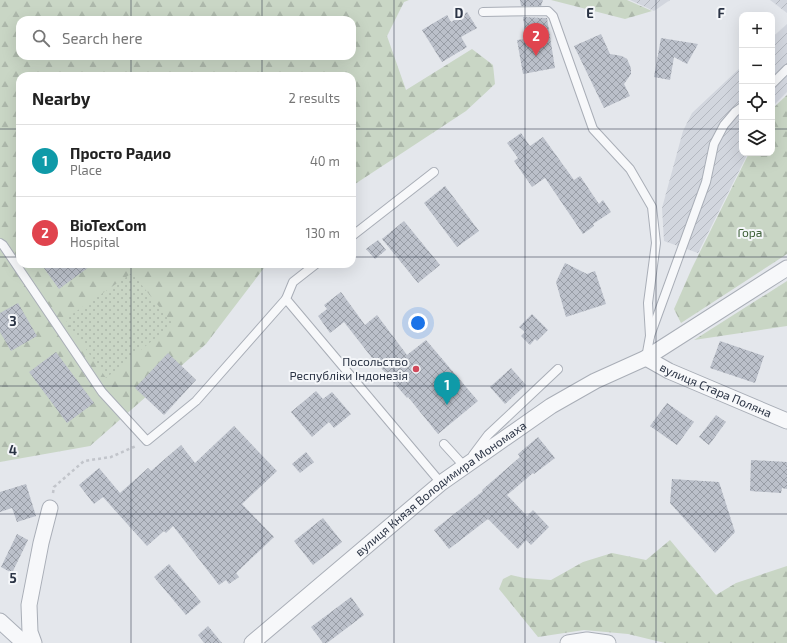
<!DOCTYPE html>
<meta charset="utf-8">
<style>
:root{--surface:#fff;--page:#f6f6f6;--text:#222;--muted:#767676;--line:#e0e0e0;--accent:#d1495b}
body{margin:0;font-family:"Exo 2",sans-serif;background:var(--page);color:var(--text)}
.controls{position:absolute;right:12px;top:12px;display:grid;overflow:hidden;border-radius:8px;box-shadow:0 4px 16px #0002}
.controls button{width:36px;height:36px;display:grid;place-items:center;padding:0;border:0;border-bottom:1px solid var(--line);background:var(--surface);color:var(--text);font:20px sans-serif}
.you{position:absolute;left:418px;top:323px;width:14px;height:14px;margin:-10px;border:3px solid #fff;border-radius:50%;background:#1a73e8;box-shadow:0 0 0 6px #1a73e833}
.badge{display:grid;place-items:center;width:26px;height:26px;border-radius:50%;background:var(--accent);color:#fff;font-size:13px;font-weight:700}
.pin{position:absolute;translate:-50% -33px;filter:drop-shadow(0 1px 2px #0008)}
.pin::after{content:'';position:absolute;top:21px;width:14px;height:12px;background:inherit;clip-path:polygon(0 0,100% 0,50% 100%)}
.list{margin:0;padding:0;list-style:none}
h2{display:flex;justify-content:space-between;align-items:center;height:52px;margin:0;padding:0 16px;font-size:17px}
h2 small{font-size:13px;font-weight:400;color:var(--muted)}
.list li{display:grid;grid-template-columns:26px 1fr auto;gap:12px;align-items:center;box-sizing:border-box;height:72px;padding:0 16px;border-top:1px solid var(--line)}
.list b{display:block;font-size:15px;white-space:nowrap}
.list p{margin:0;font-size:13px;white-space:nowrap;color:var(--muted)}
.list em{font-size:13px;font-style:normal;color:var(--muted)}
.icon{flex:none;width:22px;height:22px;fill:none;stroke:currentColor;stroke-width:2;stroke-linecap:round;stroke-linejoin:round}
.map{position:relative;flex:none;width:787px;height:643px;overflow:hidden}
.search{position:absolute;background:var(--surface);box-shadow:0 4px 16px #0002;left:16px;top:16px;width:340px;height:44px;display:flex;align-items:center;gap:10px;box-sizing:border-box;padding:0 14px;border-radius:12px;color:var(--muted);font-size:15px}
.panel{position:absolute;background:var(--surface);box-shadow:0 4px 16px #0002;left:16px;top:72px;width:340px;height:196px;border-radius:12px}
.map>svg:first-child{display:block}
</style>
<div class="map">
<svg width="787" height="643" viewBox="0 0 787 643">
<defs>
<pattern id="industrial-furrows" width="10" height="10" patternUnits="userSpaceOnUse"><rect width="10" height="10" fill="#d2d6de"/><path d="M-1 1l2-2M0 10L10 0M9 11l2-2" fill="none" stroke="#b4b8c0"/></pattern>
<pattern id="forest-firs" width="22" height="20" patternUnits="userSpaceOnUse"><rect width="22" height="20" fill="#c9d6c5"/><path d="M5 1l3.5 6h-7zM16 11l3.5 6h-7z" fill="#adb8ab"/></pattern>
<pattern id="park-dots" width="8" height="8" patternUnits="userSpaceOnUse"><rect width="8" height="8" fill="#c9d6c5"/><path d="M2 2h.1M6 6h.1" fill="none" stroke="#adb8ab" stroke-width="1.8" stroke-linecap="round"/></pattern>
<pattern id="building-cross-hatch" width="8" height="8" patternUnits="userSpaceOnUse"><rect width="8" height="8" fill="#bbc0ca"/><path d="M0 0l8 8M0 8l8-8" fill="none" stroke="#989da6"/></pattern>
</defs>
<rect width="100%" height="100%" fill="#e4e7ec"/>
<!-- industrial -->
<g fill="url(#industrial-furrows)">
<path d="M630,0h40l-16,11z"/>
<path d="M770,0h17v13z"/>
<path d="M787,24v68l-15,15v-69z"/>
<path d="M742,66v87h6l-50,100 -34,-12 -2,-33 21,-77 9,-18z"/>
</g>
<!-- forest -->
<g fill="url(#forest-firs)" fill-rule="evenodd">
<path d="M0,0h409l-5,2 -17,34 19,54 66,-41 21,16 2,19 -29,27 -114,75v-110h-332v188h247l-61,80 -116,102 -90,16zM20,20h332v36h-332z"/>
<path d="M551,0h76l25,11 -27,8z"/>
<path d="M787,95v159l-106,69 -7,-14 18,-41 57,-115h23v-44z"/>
<path d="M787,281v45l-93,14 82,-52z"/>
<path d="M670,540l46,55 20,-12 51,-17v77h-122l-37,-9 -44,-4 -46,7 -39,-48 4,-10 8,-4 13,3 27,2 32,-18 29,-9 34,7z"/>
</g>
<!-- park -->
<path fill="url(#park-dots)" d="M132,273l41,51 -67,54 -41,-59z"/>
<!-- building -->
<g fill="url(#building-cross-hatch)">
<path d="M520,0h23l-2,6h-20z"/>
<path d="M467,12l10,16 -16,9 6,10 -25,15 -20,-32 25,-15 4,7z"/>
<path d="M523,17l24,1 8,50 -32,6 -6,-34 9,-1z"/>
<path d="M601,34l9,20 12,2 5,3 4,9v6l-7,10 6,12 -26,12 -30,-62z"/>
<path d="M661,38l37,6 -11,20 -13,-7 -4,23 -16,-3z"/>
<path d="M521,133l9,13 13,-9 31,43 6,-4 19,28 4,-4 8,12 -18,12 1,2 -11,8 -38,-56 -13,9 -18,-26 4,-3 -11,-15z"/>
<path d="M445,186l34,45 -22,16 -33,-44z"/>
<path d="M404,221l36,44 -22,18 -36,-44z"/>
<path d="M378,240l8,10 -11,9 -9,-10z"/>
<path d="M565,263l22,11 8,-3 11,33 -40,13 -10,-35z"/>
<path d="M41,264h52l-34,25z"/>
<path d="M341,292l24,33 12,-10 30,40 19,-15 52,61 -40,33 -30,-37 -1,1 -30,-35h-1l-32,-41 -14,11 -12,-17 9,-7 -3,-4z"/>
<path d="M18,303l19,33 -26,15 -11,-19v-19z"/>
<path d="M532,314l16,16 -11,11 -2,-2 -5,6 -9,-9 4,-4 -6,-5z"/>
<path d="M720,341l44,15 -9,27 -45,-15z"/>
<path d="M56,352l38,51 -27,20 -38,-51z"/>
<path d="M168,353l28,27 -32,35 -29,-27z"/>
<path d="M511,368l15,17 -21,19 -15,-17z"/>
<path d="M316,391l7,8 9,-7 19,22 -17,14 -5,-6 -17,15 -21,-25z"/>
<path d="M667,403l27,19 -17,23 -27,-19z"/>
<path d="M716,415l10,7 -17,23 -10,-8z"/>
<path d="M234,426l43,45 -35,33 32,33 -38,36 3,4 -10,7 -3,-4 -7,5 -46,-59 -7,7 -2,-2 -17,15 -44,-49 -9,7 -15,-19 20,-17 21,25 28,-25 3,3 30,-26 14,18z"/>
<path d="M538,437l17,21 -21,16 -1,-1 -26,22 20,21 6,-6 16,17 -18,18 -5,-5 -8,9 -30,-30 -39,30 -15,-19 49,-39 -1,-1 38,-33 -2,-3z"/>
<path d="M306,452l8,10 -14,11 -8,-9z"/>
<path d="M751,460l36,2v27l-5,-1 -1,5 -31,-2z"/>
<path d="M672,479l47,3 16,50 -20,21 -45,-50z"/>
<path d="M26,484l10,32 -19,6 -5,-14 -12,4v-20z"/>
<path d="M323,518l19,24 -29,23 -19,-24z"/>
<path d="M17,534l11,6 -16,33 -11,-6z"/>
<path d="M169,564l32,38 -15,13 -32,-38z"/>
<path d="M351,597l13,18 -37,28h-4l-12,-16z"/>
<path d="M208,626l14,17h-18l-6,-8z"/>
</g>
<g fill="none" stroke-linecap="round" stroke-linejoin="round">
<!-- service casing -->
<g stroke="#a9aeb7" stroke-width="10">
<g id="service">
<path d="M483,12l65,-1 5,5 40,113 37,40 22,38 4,36 -8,60 2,33"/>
<path d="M772,84l15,-15"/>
<path d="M352,236l82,-64"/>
<path d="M0,243l3,2 99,147 45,49 49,-40 90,-102"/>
<path d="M316,264l-23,18 -7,17 155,184"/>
<path d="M646,358l4,-22 56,-154 8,-38 10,-19 11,-13 7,-5"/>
<path d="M444,444l21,23 2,-3"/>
<path d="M473,455l15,-20 70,-66"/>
</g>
</g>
<!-- minor casing -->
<g stroke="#a9aeb7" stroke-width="17">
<g id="minor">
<path id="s1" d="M646,358l23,13 118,50"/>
<path d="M0,621l24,22"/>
<path d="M34,643l-4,-11 -1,-27 12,-62 9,-35"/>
<path id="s2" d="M252,643l189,-160 110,-77 44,-25 51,-23 141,-90"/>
<path d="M568,643l19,-3 21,3"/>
</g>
</g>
<!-- path -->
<path stroke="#c2c5cb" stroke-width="2.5" stroke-dasharray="3 3" stroke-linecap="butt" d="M53,493l1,-6 30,-26 27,-4 25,-11"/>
<!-- service -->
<use href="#service" stroke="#f7f8fa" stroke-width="8"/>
<!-- minor -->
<use href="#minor" stroke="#f7f8fa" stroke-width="15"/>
</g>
<!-- grid -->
<path fill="none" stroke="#2b3445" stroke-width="1" stroke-opacity="0.55" d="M131,0v20M262,0v20M394,0v643M525,0v643M656,0v643M131,56v20M262,56v20M0,129h20M352,129h390M772,129h15M0,257h20M352,257h435M131,264v379M262,264v379M0,386h787M0,514h787"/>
<!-- markers -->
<circle fill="#d1495b" stroke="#f4f6f9" stroke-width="1.5" cx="416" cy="369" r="4"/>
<g text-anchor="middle" stroke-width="4" stroke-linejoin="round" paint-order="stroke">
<!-- park labels -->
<g font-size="12" fill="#3f6138" stroke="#f4f6f9">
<text x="750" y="237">Гора</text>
</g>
<!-- poi labels -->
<g font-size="12" fill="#2b3445" stroke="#f4f6f9" text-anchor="end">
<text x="408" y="366">Посольство<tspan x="408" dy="14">Республіки Індонезія</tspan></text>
</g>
<!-- street labels -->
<g font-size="12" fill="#2b3445" stroke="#f4f6f9">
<text dy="4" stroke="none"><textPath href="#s1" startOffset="77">вулиця Стара Поляна</textPath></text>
<text dy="4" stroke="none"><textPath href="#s2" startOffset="244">вулиця Князя Володимира Мономаха</textPath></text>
</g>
</g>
<g font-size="13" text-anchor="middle" font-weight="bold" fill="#2b3445" stroke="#f4f6f9" stroke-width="4" stroke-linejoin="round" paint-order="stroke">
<text x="459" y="18">D</text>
<text x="590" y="18">E</text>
<text x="721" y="18">F</text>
<text x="13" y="326">3</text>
<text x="13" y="455">4</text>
<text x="13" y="583">5</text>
</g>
</svg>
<div class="controls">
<button>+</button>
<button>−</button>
<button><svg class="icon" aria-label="locate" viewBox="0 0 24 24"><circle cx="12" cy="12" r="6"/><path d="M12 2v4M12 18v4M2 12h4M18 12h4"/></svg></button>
<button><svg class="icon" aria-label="layers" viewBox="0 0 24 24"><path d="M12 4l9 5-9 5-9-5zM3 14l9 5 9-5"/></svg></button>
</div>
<div class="you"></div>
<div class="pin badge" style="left:447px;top:405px;background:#0f9aa8">1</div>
<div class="pin badge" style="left:536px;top:56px;background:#e0444e">2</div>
<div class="search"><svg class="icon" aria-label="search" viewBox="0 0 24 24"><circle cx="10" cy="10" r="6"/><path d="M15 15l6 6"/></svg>Search here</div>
<section class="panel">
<h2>Nearby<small>2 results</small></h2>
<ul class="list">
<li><span class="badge" style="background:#0f9aa8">1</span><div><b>Просто Радио</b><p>Place</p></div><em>40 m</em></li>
<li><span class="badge" style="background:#e0444e">2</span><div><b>BioTexCom</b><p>Hospital</p></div><em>130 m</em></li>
</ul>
</section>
</div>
